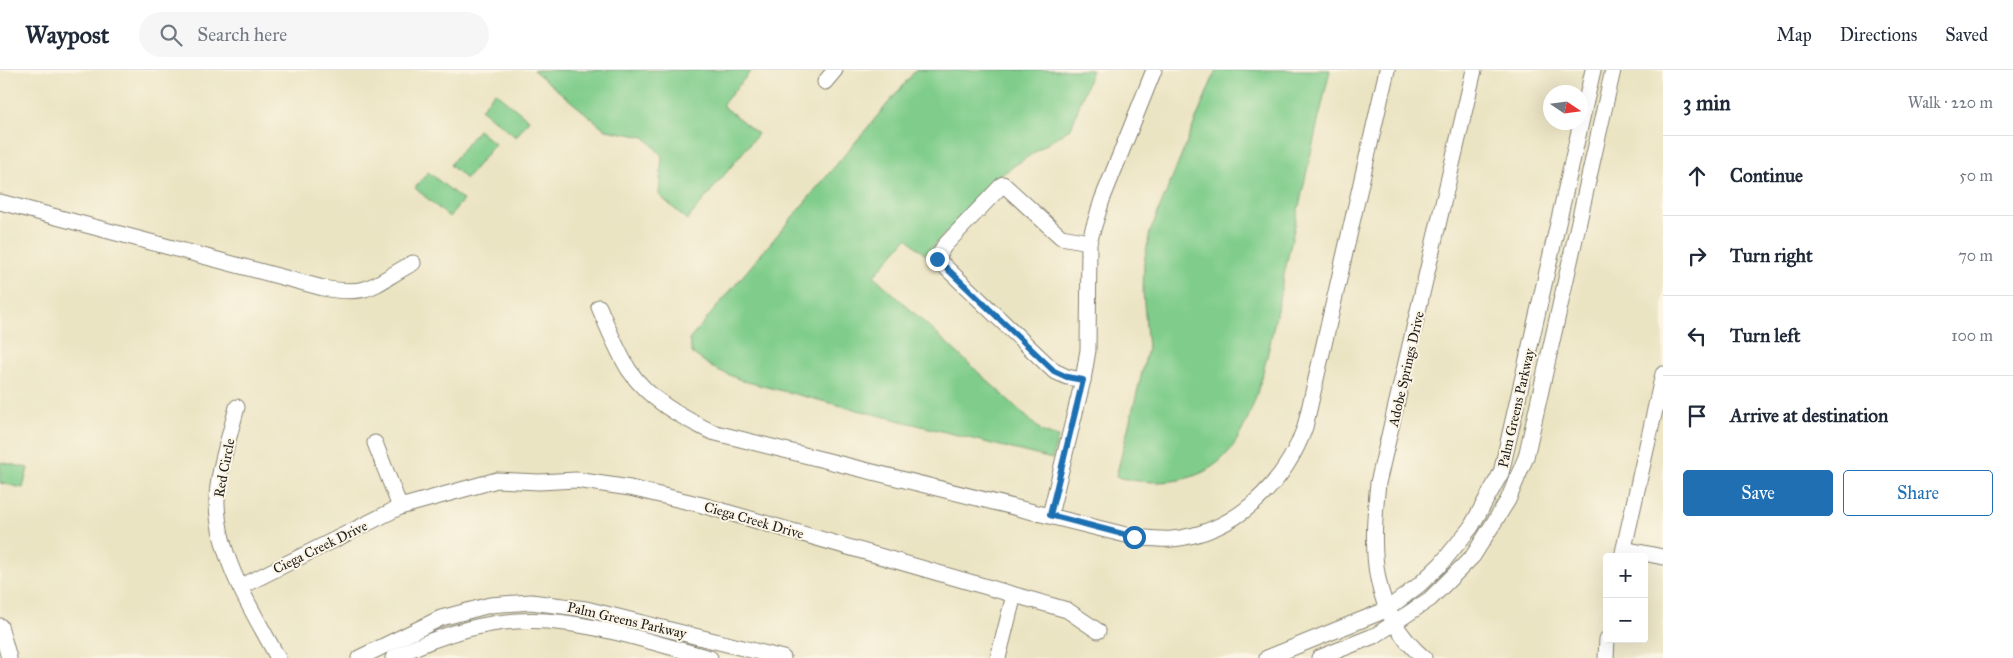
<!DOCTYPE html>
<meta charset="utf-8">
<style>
:root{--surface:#fff;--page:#f6f6f7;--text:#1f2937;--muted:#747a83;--line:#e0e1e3;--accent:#1f6fb2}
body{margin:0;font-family:"IM FELL Great Primer",serif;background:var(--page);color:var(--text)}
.controls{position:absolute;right:15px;bottom:15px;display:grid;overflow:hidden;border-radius:5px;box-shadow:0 5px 20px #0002}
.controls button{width:45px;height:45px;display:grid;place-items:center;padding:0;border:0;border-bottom:1px solid var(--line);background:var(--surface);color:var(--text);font:25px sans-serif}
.compass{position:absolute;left:1543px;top:15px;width:45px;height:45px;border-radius:50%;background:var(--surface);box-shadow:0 5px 20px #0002;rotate:103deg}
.stop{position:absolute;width:15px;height:15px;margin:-11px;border:4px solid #1f6fb2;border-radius:50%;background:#fff}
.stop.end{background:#1f6fb2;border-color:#fff;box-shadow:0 1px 5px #0008}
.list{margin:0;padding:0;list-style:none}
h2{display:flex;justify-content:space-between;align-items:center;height:65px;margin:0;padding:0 20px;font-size:21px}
h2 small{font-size:16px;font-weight:400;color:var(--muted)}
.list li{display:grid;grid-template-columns:32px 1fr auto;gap:15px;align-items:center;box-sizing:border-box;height:80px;padding:0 20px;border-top:1px solid var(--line)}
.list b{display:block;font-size:19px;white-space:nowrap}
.list em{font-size:16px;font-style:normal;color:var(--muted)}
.actions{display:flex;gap:10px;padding:15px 20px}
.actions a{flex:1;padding:11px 0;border:1px solid var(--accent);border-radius:5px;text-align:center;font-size:18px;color:var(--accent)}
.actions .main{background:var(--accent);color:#fff}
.icon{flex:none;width:28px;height:28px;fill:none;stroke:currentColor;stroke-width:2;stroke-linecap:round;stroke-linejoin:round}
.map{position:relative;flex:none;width:1663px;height:588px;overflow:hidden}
header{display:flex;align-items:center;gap:30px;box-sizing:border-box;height:70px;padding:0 25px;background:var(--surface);border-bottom:1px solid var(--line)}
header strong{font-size:24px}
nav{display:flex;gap:28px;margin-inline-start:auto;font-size:18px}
.search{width:350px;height:45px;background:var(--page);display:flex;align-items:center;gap:12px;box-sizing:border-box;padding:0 18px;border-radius:28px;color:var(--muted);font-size:19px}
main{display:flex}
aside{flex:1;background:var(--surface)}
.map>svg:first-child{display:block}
</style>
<header>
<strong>Waypost</strong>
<div class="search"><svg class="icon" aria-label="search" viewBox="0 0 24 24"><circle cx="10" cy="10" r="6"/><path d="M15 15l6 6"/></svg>Search here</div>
<nav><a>Map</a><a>Directions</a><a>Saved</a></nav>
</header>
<main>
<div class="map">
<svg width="1663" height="588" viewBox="0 0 1663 588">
<rect width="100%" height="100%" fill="#fcf5e5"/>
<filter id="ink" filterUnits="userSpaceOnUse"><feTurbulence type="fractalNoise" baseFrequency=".02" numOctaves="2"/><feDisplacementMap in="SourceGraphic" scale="10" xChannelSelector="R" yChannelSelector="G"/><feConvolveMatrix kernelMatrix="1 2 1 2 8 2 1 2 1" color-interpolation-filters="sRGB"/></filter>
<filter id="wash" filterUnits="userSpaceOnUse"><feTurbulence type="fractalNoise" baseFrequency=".0096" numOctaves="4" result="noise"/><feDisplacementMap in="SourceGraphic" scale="20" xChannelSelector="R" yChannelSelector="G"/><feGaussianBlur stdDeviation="1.12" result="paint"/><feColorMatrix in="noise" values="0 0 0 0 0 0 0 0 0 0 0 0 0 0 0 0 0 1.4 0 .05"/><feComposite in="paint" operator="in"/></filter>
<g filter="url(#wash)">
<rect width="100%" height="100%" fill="#ebe4c3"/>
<!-- green -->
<g fill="#80cd8b" stroke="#4e7454">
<path d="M533,0h219l-30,35 36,29 -71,86 -28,-25 3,-39 -17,-19 -39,-7z"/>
<path d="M916,0h176l-21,58 -72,48 -74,79 -18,-17 -33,38 169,156 15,5 -6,22 -309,-78 -30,-13 -21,-15 -3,-13z"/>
<path d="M1216,0h114c-15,65 -30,130 -44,196 -12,52 -25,155 -63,192 -29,28 -71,27 -107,19l32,-129 -5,-56 1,-30 6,-30z"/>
<path d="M495,22l34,28 -13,17 -35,-28z"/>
<path d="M478,60l17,14 -29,35 -16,-14z"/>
<path d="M428,102l35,28 -14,17 -34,-29z"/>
<path d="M0,392l28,6 -5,20 -23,-5z"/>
</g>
</g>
<g filter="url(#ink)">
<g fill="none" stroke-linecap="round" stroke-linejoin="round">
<!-- minor casing -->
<g stroke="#848070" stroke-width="17">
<g id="minor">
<path d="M825,12l10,-12"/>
<path d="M0,132l323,86c49,9 50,-4 90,-25"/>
<path d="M599,237c9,21 18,44 30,63 19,29 52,47 83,62l422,105c12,1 26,3 38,2 63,-6 113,-55 133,-112l82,-357"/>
<path d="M1083,310l-16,-3 -13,-6 -117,-112 7,-13 59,-62 58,53 28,5"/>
<path d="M237,337c-7,28 -21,69 -20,97 2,56 35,106 61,154"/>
<path d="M375,373l25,64"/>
<path d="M1050,445l33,-135 5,-30 1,-108 13,-42 52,-130"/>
<path d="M1624,479l39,8"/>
<path d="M1622,487l41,-183"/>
<path d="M240,517l160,-80 97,-27 42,2 37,-2 54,8 72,17 365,105 31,21"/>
<path d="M0,556l9,32"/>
<path d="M359,588l82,-40 49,-13 41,-3 55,7 197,49"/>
<path d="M393,588c46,-24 102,-41 154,-37 55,4 110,23 163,37"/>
<path d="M998,588l16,-63"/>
<path d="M1267,588l119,-48 33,-25 22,-21 30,-37 30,-54 92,-403"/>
<path d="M1319,588l57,-23 54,-36 43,-43 35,-56 18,-43 87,-387"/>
<path d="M1424,588c-55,-47 -53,-109 -46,-175l96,-413"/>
<path d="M1606,588l1,-19"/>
</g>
</g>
<!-- minor -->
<use href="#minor" stroke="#fff" stroke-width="15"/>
</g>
</g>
<g fill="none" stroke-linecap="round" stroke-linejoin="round" filter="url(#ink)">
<!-- route -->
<path stroke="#1f6fb2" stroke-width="6" d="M937,189l117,112 13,6 16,3 -33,135 84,22"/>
</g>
<g text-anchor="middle" stroke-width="4" stroke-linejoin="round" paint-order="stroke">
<!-- street labels -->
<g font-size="14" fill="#1c1c1c" stroke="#fcf5e5">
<text transform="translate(1406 299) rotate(-77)" y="5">Adobe Springs Drive</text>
<text transform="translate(1516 338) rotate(-77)" y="5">Palm Greens Parkway</text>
<text transform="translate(224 398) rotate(-79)" y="5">Red Circle</text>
<text transform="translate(754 450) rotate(16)" y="5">Ciega Creek Drive</text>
<text transform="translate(320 477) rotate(-26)" y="5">Ciega Creek Drive</text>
<text transform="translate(627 550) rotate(13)" y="5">Palm Greens Parkway</text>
</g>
</g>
</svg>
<div class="controls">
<button>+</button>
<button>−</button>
</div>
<svg class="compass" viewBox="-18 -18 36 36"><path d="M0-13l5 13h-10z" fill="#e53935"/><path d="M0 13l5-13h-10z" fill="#747a83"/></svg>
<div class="stop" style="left:1134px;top:467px"></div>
<div class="stop end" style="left:937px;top:189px"></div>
</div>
<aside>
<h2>3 min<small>Walk · 220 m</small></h2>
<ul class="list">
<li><svg class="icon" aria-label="ahead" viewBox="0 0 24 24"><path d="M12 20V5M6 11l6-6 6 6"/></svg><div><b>Continue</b></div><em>50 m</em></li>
<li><svg class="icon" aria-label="right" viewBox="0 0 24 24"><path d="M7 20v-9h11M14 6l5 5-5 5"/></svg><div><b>Turn right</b></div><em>70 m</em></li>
<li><svg class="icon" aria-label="left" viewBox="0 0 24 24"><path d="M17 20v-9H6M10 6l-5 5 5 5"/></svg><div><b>Turn left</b></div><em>100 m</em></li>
<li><svg class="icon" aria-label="arrive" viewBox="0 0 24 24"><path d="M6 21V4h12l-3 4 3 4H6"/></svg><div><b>Arrive at destination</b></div></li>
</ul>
<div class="actions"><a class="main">Save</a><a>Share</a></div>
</aside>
</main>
